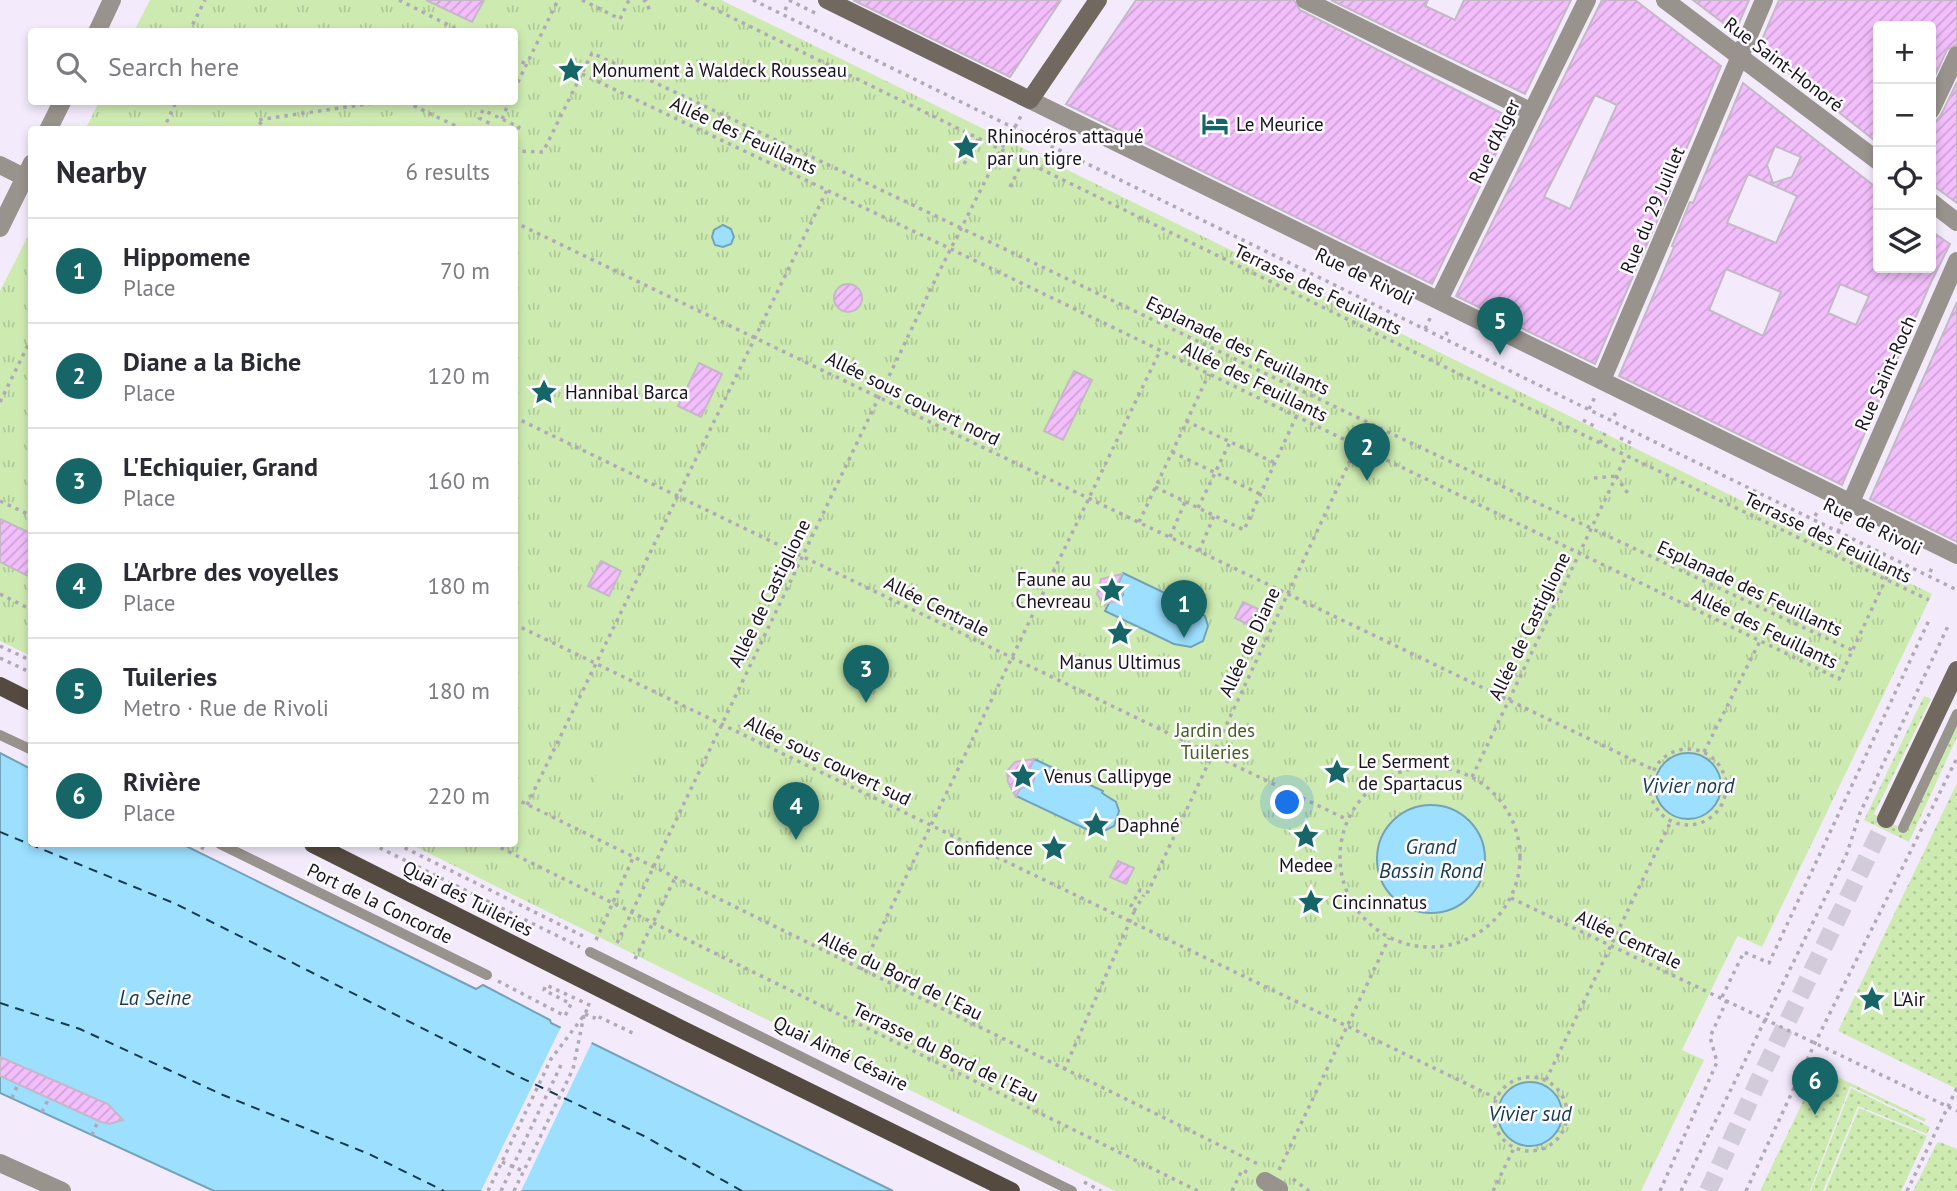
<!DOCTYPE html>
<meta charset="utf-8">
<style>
:root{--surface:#fff;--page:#f7f7f7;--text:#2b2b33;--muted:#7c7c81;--line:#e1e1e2;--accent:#166567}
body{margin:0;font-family:"PT Sans",sans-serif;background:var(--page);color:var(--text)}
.controls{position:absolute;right:21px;top:21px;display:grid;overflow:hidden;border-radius:7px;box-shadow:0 4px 10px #0003}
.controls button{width:63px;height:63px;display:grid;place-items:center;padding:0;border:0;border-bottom:2px solid var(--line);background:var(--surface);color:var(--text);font:35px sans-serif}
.you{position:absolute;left:1288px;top:803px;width:24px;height:24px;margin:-18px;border:5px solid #fff;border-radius:50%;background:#1a73e8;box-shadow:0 0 0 10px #1a73e833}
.badge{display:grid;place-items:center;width:46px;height:46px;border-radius:50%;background:var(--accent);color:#fff;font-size:23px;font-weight:700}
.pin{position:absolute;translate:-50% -58px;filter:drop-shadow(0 2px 4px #0008)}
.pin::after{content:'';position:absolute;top:37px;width:24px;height:21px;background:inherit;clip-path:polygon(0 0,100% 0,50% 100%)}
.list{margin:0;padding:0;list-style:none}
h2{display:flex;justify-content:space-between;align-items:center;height:91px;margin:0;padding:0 28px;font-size:30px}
h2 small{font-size:23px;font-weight:400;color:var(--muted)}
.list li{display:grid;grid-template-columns:46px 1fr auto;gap:21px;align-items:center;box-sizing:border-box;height:105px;padding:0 28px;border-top:2px solid var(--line)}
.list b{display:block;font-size:26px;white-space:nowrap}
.list p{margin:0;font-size:23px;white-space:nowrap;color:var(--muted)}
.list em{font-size:23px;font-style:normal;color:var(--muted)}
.icon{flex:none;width:38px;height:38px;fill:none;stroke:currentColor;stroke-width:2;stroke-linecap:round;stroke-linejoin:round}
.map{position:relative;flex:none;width:1957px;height:1191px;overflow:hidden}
.search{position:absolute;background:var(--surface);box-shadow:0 4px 10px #0003;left:28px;top:28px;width:490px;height:77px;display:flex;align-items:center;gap:18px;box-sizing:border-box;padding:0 24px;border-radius:7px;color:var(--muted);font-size:26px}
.panel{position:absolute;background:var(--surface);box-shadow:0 4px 10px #0003;left:28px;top:126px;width:490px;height:721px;border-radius:7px}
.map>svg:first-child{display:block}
</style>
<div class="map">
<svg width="1957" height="1191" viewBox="0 0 1957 1191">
<defs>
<pattern id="grass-dots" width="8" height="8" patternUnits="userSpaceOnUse" patternTransform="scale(1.75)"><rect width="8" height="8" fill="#cdebb1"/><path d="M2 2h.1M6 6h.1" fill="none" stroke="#afc998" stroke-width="1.8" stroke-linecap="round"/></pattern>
<pattern id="park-tufts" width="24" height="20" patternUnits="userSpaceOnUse" patternTransform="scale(1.75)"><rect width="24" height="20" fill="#cdebb1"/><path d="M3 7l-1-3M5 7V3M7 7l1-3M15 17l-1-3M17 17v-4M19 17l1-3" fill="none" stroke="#afc998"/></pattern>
<pattern id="building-hatch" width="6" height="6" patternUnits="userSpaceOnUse" patternTransform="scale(1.75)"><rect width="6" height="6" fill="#f2befb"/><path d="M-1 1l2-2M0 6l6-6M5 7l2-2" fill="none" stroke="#cfa2d7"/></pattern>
</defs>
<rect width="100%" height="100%" fill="#f3ebfc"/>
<!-- grass -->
<g fill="url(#grass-dots)">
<path d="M1924,696l7,3 -57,115 33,17 50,-108v14l-48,105 -45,-22z"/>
<path d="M1957,783v306l-119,-58z"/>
<path d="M1819,1068l107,51 -1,3 -75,-36 -40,105h-50z"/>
<path d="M1851,1088l79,39 -3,7 -69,-28 -35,85h-12z"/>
<path d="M1859,1108l68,28 -26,55h-76z"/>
<path d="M1940,1142l17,7v42h-44l24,-48z"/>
</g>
<!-- park -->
<g fill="url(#park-tufts)">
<path d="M150,0h571l1211,594 -170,353 -24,-11 -3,5 -53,109 22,10 -63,131h-526l-705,-347h104v-714h-429l14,-28h415v-70l-380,-1z"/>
<path d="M31,230v426l-31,-15v-350z"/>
</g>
<!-- garden -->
<g fill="#cdebb1">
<path d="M398,115l30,14h-12l-18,-9 -61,9h-39z"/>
<path d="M623,722l30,14 -29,60 -30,-15z"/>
</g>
<!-- water -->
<g fill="#9cdffe" stroke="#74a2b9" stroke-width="2">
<path d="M723,225l8,4 3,8 -3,7 -8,3 -8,-2 -3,-8 2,-7z"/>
<path d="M1123,573l69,33 -1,2 14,8 3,10 -5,15 -12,6 -17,-3 -69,-33 5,-10h7l6,-6 -1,-6 -4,-5z"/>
<path d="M0,753l31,16 1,75h150l294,145 7,-4 67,35 1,3 342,168h-679l-214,-98z"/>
<circle cx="1688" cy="786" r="33"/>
<path d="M1034,759l69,32 -1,2 14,9 3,9 -5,15 -12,6 -16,-3 -70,-33 5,-10h8l5,-6 -1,-6 -4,-5z"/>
<circle cx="1431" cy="859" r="54"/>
<circle cx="1530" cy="1114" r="32"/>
</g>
<!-- pier -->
<path fill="#f3ebfc" d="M562,1025l31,15 -72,151h-40z"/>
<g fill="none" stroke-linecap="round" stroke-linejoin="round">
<!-- ferry -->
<g stroke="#153c4c" stroke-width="2" stroke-dasharray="9 7" stroke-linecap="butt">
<path d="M0,832l176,72 335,169 133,63 98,55"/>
<path d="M0,1003l80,26 143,66 146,59 75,37"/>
</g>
</g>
<!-- building -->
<g fill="url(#building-hatch)" stroke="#c5b8c7" stroke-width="2" fill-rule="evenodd">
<path d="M426,0h58l-12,22z"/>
<path d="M853,0h208l-51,77z"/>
<path d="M1136,0h158l6,10 213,109 -81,165 -366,-180z"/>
<path d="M1331,0h97l-3,6 30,14 9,-20h107l-46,94z"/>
<path d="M1602,0h33l86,66 -52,124 1,1 -75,173 -139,-68zM1595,95l22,10 -47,104 -26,-12z"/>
<path d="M1693,0h56l-14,32z"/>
<path d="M1779,0h178v44l-10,6 -16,34v-58h-53v117l-120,-94z"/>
<path d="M1957,82v121l-26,-19v-63l6,-1 4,-5z"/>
<path d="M1743,83l135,106v79h53v-37l19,13 -19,38 -89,203 -223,-109 55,-129 -2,-1 18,-44 3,1zM1775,146l26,11 -9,20 -19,6 -6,-18zM1748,174l49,22 -21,47 -49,-20zM1726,269l55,23 -18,44 -54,-26zM1840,284l29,12 -13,29 -28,-12z"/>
<circle cx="848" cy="298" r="14"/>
<path d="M1957,302v240l-87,-43z"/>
<path d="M699,363l23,11 -21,43 -23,-11z"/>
<path d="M1074,371l18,9 -29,60 -19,-9z"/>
<path d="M0,519l32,15v44l-32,-16z"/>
<path d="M601,561l20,10 -12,25 -21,-10z"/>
<path d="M1122,574l-4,8 5,9 -2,6 -4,4 -14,3 -6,-10 4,-15z"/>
<path d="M1243,602l15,7 -7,17 -16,-8z"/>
<path d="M1034,759l-4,8 4,13 -5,6 -9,2 -4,9 -8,-15 -1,-11 8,-9z"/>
<path d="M1118,861l16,7 -8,16 -16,-7z"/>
<path d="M0,1057l108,47 15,16 -14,4 -8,-2 -101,-46z"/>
</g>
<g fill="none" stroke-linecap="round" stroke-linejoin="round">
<!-- secondary-tunnel -->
<path stroke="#d2cbda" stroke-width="18" stroke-dasharray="18 9" stroke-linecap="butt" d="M1708,1191l50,-109 128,-263"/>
<!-- path -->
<g stroke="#b0aab7" stroke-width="3.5" stroke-dasharray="3.5 5" stroke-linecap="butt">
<path d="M399,0l63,32"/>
<path d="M582,0l38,19 9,-19"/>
<path d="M643,0l3,1 5,13"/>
<path d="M696,0l904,443 329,157"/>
<path d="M753,0l1204,590"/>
<path d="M789,0l26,13"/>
<path d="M785,10l2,-4"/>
<path d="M189,32l16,-32"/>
<path d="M514,58l12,6"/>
<path d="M582,74l369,175 888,430 52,-111"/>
<path d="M514,90l44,-90"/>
<path d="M406,102l58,28"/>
<path d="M502,119l7,-17"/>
<path d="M1015,127l7,-13"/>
<path d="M163,130l13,-28"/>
<path d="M268,130l-11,-10 124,-18"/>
<path d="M494,130l-3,-6 -12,-6 4,-8 36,17 -5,9"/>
<path d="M514,151l29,1 49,-99c421,198 838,402 1260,597"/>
<path d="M964,164l14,-25"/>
<path d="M1010,187l13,-26"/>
<path d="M514,222l1140,548"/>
<path d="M1425,329l7,-15"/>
<path d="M1446,335l2,-5"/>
<path d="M0,402l32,-65"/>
<path d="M1589,409l7,-14"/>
<path d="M1614,416l2,-4"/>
<path d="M514,417l834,403"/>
<path d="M1583,420l11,6"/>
<path d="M1186,421l89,42"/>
<path d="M1620,438l11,5"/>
<path d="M1600,443l5,-10"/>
<path d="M1172,452l88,42"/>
<path d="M1616,476l13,19"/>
<path d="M1594,478l22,-2"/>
<path d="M1155,487l89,43 52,-113"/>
<path d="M0,501l32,15"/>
<path d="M1198,508l32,-66"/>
<path d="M1815,516l3,-5"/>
<path d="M1139,522l70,-148"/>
<path d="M1838,532l6,-15"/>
<path d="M1170,537l15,-35"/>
<path d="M1199,551l15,-35"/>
<path d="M1930,572l2,-4"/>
<path d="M0,594l32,16"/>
<path d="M514,624l982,474"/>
<path d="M0,646l32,15"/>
<path d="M0,658l32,15"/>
<circle cx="1688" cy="787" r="38"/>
<path d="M1704,752l56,-111"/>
<circle cx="1430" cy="857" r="90"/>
<path d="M1472,777l154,-321"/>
<path d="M514,798l746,367"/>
<path d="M527,805l300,-615"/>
<path d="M193,844l14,6"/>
<path d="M372,844l208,103"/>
<path d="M397,844l190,94"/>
<path d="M493,844l705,347"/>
<path d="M1511,898l446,213"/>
<path d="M1134,911l10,-16"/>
<path d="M596,940l37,-82"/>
<path d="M617,943l321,-669 71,-140"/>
<path d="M635,959l40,-81"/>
<path d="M861,970l299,-619"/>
<path d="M498,981l67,35 6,-12 -27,-14 2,-5 48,22"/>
<path d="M1722,997l22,-45 25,11 161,-345"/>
<path d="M585,1014l9,4 1,-3 42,20"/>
<path d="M1064,1070l70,-158 -3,-6 9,-16 8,2 209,-446"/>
<circle cx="1530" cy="1114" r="37"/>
<path d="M1546,1080l125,-259"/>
<path d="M12,1098l6,-14"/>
<path d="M42,1112l7,-14"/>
<path d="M92,1135l6,-14"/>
<path d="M502,1162l21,9"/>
<path d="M1279,1170l110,-232"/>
<path d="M1293,1179l16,12"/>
<path d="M1084,1182l17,9"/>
<path d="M488,1191l63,-132 34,-45 4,-9"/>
<path d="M501,1191l60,-126"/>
<path d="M514,1191l59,-122 11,-54"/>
<path d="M1232,1191l10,-21 9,4"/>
<path d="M1493,1191l21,-43"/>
<path d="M1660,1191l57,-129 -7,-25 17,-37"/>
<path d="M1681,1191l166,-338 13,-40 88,-187"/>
<path d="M1746,1191l69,-148 142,-285"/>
<path d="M1907,1191l50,-103"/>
</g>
<!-- lane -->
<g stroke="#99938e" stroke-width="10">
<path d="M0,735l32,15"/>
<path d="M1903,828l54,-114"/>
<path d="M220,844l267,131"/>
<path d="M590,952l482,239"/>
</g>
<!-- street -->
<g stroke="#99938e" stroke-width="18">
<path d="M1305,0l227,112"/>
<path d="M1665,0l213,161"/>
<path d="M97,32l15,-32"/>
<path d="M1030,100l927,455"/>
<path d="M1931,110l26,-55"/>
<path d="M48,130l14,-28"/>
<path d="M0,165l24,12"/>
<path d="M1931,202l26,20"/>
<path d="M0,228l32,-65"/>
<path d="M1439,300l148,-300"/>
<path d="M1602,380l162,-380"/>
<path d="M1851,502l106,-241"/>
<path d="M0,1163l62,28"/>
<path d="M1265,1181l14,8"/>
</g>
<!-- secondary -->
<g stroke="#716860" stroke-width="18">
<path d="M827,0l203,100 68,-100"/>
<path d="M1886,819l71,-149"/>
</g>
<!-- primary -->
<g stroke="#544a40" stroke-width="18">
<path d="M0,686l32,16"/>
<path d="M313,844l368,185 330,162"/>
</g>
</g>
<!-- icons -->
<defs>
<g id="sight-bare" transform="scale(2.1)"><path d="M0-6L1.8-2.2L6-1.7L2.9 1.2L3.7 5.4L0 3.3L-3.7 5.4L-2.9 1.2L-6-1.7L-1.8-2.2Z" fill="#166567" stroke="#fdfbff" stroke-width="2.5" paint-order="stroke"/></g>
<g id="hotel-bare" transform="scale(2.1)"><path d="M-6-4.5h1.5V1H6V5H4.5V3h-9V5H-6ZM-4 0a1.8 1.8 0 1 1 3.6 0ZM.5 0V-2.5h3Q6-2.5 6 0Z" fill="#166567" stroke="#fdfbff" stroke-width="2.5" paint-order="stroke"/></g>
</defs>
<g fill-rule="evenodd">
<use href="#sight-bare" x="571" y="70"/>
<use href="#hotel-bare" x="1215" y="124"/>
<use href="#sight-bare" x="966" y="147"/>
<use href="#sight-bare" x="544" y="392"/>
<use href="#sight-bare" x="1112" y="590"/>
<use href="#sight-bare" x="1120" y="633"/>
<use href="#sight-bare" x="1337" y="772"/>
<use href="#sight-bare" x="1023" y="776"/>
<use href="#sight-bare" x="1096" y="825"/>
<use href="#sight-bare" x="1306" y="836"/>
<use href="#sight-bare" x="1054" y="848"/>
<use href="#sight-bare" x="1311" y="902"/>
<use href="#sight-bare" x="1872" y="999"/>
</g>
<g text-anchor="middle" stroke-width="5" stroke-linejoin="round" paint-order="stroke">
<!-- street labels -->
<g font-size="19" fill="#171419" stroke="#fdfbff">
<text transform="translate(1784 64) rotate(37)" y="7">Rue Saint-Honoré</text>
<text transform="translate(744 135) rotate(25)" y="7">Allée des Feuillants</text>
<text transform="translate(1494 141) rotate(-64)" y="7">Rue d'Alger</text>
<text transform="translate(1652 210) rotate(-67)" y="7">Rue du 29 Juillet</text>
<text transform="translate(1365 276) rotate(26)" y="7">Rue de Rivoli</text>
<text transform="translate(1318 289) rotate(26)" y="7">Terrasse des Feuillants</text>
<text transform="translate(1238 345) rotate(26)" y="7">Esplanade des Feuillants</text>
<text transform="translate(1885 373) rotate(-66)" y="7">Rue Saint-Roch</text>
<text transform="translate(1255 381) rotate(26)" y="7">Allée des Feuillants</text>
<text transform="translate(913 398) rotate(26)" y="7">Allée sous couvert nord</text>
<text transform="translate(1873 526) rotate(26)" y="7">Rue de Rivoli</text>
<text transform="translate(1828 537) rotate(26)" y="7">Terrasse des Feuillants</text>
<text transform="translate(1750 588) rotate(25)" y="7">Esplanade des Feuillants</text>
<text transform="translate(769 593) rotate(-64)" y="7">Allée de Castiglione</text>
<text transform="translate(937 606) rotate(26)" y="7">Allée Centrale</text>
<text transform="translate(1529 626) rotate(-64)" y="7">Allée de Castiglione</text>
<text transform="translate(1765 628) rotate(26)" y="7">Allée des Feuillants</text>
<text transform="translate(1249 642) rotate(-65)" y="7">Allée de Diane</text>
<text transform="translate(828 760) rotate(26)" y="7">Allée sous couvert sud</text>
<text transform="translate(468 898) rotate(27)" y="7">Quai des Tuileries</text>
<text transform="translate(380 903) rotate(26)" y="7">Port de la Concorde</text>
<text transform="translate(1629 939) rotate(25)" y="7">Allée Centrale</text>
<text transform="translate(901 975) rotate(26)" y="7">Allée du Bord de l'Eau</text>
<text transform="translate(946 1052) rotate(26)" y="7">Terrasse du Bord de l'Eau</text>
<text transform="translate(841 1053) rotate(26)" y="7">Quai Aimé Césaire</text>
</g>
<!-- poi labels -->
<g font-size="19" fill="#171419" stroke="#fdfbff" text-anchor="start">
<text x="592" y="77">Monument à Waldeck Rousseau</text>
<text x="1236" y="131">Le Meurice</text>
<text x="987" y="143">Rhinocéros attaqué<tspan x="987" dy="22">par un tigre</tspan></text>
<text x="565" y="399">Hannibal Barca</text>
<text x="1091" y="586" text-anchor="end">Faune au<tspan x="1091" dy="22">Chevreau</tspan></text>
<text x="1120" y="669" text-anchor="middle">Manus Ultimus</text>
<text x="1358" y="768">Le Serment<tspan x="1358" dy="22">de Spartacus</tspan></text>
<text x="1044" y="783">Venus Callipyge</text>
<text x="1117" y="832">Daphné</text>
<text x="1033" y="855" text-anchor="end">Confidence</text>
<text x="1306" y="872" text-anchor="middle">Medee</text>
<text x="1332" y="909">Cincinnatus</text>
<text x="1893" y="1006">L'Air</text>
</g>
<!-- park labels -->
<g font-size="19" fill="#43621c" stroke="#fdfbff">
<text x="1215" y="737">Jardin des<tspan x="1215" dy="22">Tuileries</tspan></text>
</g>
<!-- water labels -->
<g font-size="21" font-style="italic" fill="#153c4c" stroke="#fdfbff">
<text x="1688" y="793">Vivier nord</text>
<text x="1431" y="854">Grand<tspan x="1431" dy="24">Bassin Rond</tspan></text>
<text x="155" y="1005">La Seine</text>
<text x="1530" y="1121">Vivier sud</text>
</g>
</g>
</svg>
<div class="controls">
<button>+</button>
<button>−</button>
<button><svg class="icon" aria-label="locate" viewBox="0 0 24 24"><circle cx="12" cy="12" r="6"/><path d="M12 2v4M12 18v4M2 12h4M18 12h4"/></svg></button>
<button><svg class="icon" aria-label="layers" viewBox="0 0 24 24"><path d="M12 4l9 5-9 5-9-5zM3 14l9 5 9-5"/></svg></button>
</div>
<div class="you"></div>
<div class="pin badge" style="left:1184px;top:638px">1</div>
<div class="pin badge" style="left:1367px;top:481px">2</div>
<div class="pin badge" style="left:866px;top:703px">3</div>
<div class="pin badge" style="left:796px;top:840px">4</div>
<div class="pin badge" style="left:1500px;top:355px">5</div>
<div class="pin badge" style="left:1815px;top:1115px">6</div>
<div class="search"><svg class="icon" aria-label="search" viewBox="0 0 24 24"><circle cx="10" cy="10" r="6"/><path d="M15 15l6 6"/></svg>Search here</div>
<section class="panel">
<h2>Nearby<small>6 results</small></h2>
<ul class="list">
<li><span class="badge">1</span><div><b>Hippomene</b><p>Place</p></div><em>70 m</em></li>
<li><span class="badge">2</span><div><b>Diane a la Biche</b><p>Place</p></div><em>120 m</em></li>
<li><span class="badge">3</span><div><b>L'Echiquier, Grand</b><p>Place</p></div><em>160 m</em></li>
<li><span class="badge">4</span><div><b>L'Arbre des voyelles</b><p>Place</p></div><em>180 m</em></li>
<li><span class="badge">5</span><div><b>Tuileries</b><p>Metro · Rue de Rivoli</p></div><em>180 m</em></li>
<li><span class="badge">6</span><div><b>Rivière</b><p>Place</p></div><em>220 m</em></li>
</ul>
</section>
</div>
